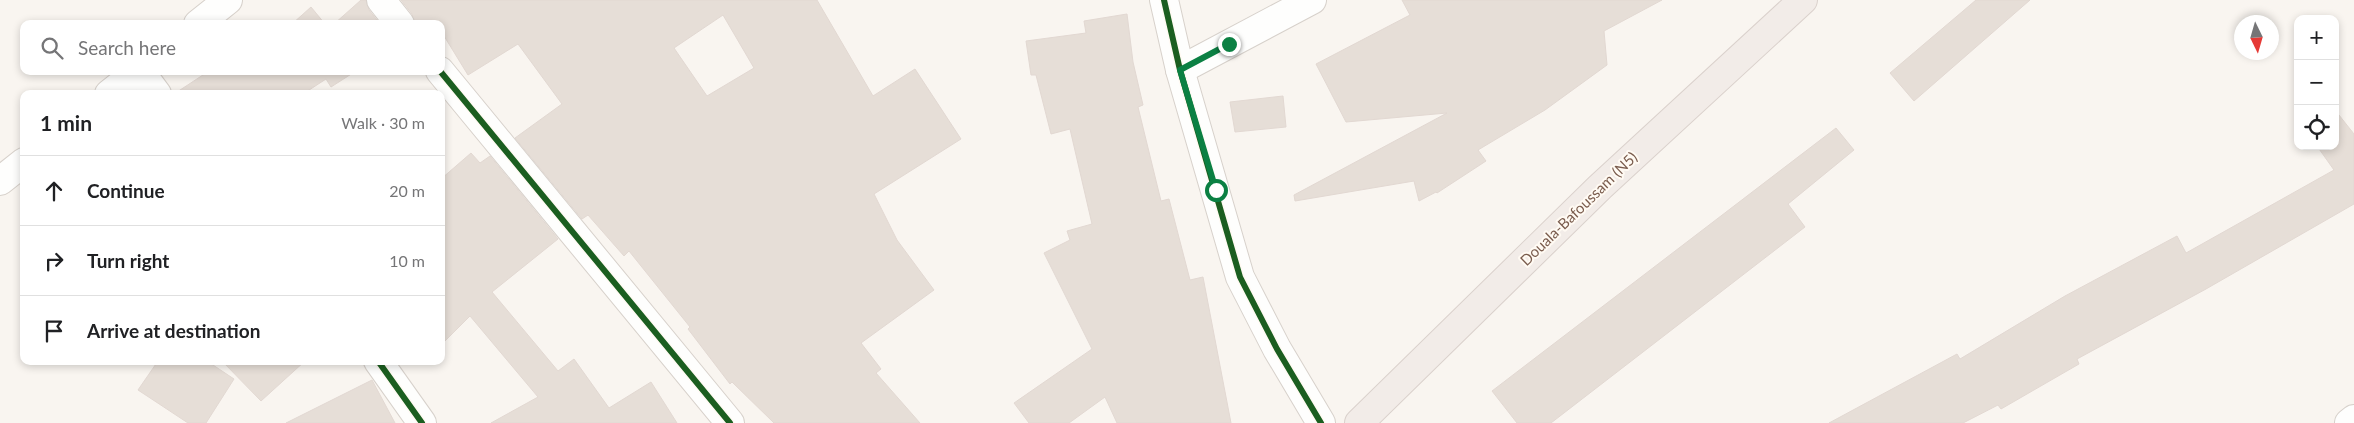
<!DOCTYPE html>
<meta charset="utf-8">
<style>
:root{--surface:#fff;--page:#f6f6f6;--text:#202124;--muted:#757577;--line:#e0e0e0}
body{margin:0;font-family:Lato,sans-serif;background:var(--page);color:var(--text)}
.controls{position:absolute;right:15px;top:15px;display:grid;overflow:hidden;border-radius:10px;box-shadow:0 2px 8px #0003}
.controls button{width:45px;height:45px;display:grid;place-items:center;padding:0;border:0;border-bottom:1px solid var(--line);background:var(--surface);color:var(--text);font:25px sans-serif}
.compass{position:absolute;left:2234px;top:15px;width:45px;height:45px;border-radius:50%;background:var(--surface);box-shadow:0 2px 8px #0003;rotate:175deg}
.stop{position:absolute;width:15px;height:15px;margin:-11px;border:4px solid #0b8043;border-radius:50%;background:#fff}
.stop.end{background:#0b8043;border-color:#fff;box-shadow:0 1px 5px #0008}
.list{margin:0;padding:0;list-style:none}
h2{display:flex;justify-content:space-between;align-items:center;height:65px;margin:0;padding:0 20px;font-size:21px}
h2 small{font-size:16px;font-weight:400;color:var(--muted)}
.list li{display:grid;grid-template-columns:32px 1fr auto;gap:15px;align-items:center;box-sizing:border-box;height:70px;padding:0 20px;border-top:1px solid var(--line)}
.list b{display:block;font-size:19px;white-space:nowrap}
.list em{font-size:16px;font-style:normal;color:var(--muted)}
.icon{flex:none;width:28px;height:28px;fill:none;stroke:currentColor;stroke-width:2;stroke-linecap:round;stroke-linejoin:round}
.map{position:relative;flex:none;width:2354px;height:423px;overflow:hidden}
.search{position:absolute;background:var(--surface);box-shadow:0 2px 8px #0003;left:20px;top:20px;width:425px;height:55px;display:flex;align-items:center;gap:12px;box-sizing:border-box;padding:0 18px;border-radius:10px;color:var(--muted);font-size:19px}
.panel{position:absolute;background:var(--surface);box-shadow:0 2px 8px #0003;left:20px;top:90px;width:425px;height:275px;border-radius:10px}
.map>svg:first-child{display:block}
</style>
<div class="map">
<svg width="2354" height="423" viewBox="0 0 2354 423">
<rect width="100%" height="100%" fill="#f9f5f0"/>
<!-- building -->
<g fill="#e6ded7" stroke="#e2d8d2" fill-rule="evenodd">
<path d="M361,0h5l3,10 11,14h-46z"/>
<path d="M401,0h416l56,96 42,-27 46,70 -87,55 23,46 37,50 -73,53 20,26 -5,4 44,50h-146l-42,-41 -2,2 -42,-55 2,-2 -61,-76 -5,5 -36,-41 -6,4 -67,-81 47,-34 -44,-60 -50,31 -27,-44v-7h-4l-2,-3 -5,3h-15l-3,-10zM723,15l31,53 -47,28 -33,-48z"/>
<path d="M1402,0h260l-58,31 3,34 -62,45 -67,40 8,11 -49,32 -1,-1 -17,9 -5,-20 -119,20 -1,-6 153,-82 -101,9 -30,-58 94,-49z"/>
<path d="M1976,0h54l-116,101 -24,-28z"/>
<path d="M311,7l14,17h-33z"/>
<path d="M1127,14l6,48 10,43 -5,2 23,94 8,-2 21,81 13,-3 28,146h-114l-12,-26 -36,26h-40l-15,-20 78,-54 -48,-96 26,-13 -3,-9 25,-7 -22,-95 -19,5 -15,-59h-5l-5,-34 60,-8 -2,-12z"/>
<path d="M209,71h147l-25,16 -5,-8 -23,15h-129z"/>
<path d="M1283,96l3,31 -51,5 -5,-30z"/>
<path d="M2335,110l19,24v70l-148,85 -129,70 2,5 -78,45 -3,-4 -35,18h-134l128,-69 3,5 105,-63 112,-60 9,17 148,-83 -17,-24h18z"/>
<path d="M1836,128l18,22 -66,54 17,23 -254,196h-34l-25,-32z"/>
<path d="M471,153l9,10 10,-7 68,83 -66,53 66,79 16,-12 35,49 42,-26 26,41h-186l47,-26 -68,-81 -29,29v-166z"/>
<path d="M158,361h49l27,18 -28,44h-18l-50,-33z"/>
<path d="M222,361h83l-44,40z"/>
<path d="M372,380l23,43h-109z"/>
</g>
<g fill="none" stroke-linecap="round" stroke-linejoin="round">
<!-- minor casing -->
<g stroke="#d7d1cb" stroke-width="30">
<g id="minor">
<path d="M381,0l19,24"/>
<path d="M198,24l30,-24"/>
<path d="M1180,70l132,-70"/>
<path d="M140,71l17,23"/>
<path d="M440,71l290,352"/>
<path d="M109,94l29,-23"/>
<path d="M0,181l24,-19"/>
<path d="M378,361l44,62"/>
<path d="M2349,423l5,-4"/>
</g>
</g>
<!-- tertiary casing -->
<g stroke="#d7d1cb" stroke-width="30">
<path id="tertiary" d="M1164,0l16,70 60,207 37,72 44,74"/>
</g>
<!-- trunk casing -->
<g stroke="#dad1cc" stroke-width="30">
<path id="trunk" d="M1359,423l241,-236 203,-187"/>
</g>
<!-- minor -->
<use href="#minor" stroke="#fefefd" stroke-width="28"/>
<!-- tertiary -->
<use href="#tertiary" stroke="#fefefd" stroke-width="28"/>
<!-- trunk -->
<use href="#trunk" stroke="#f2ece8" stroke-width="28"/>
<!-- cycleway casing -->
<g stroke="#fffaf3" stroke-width="9">
<g id="cycleway">
<path d="M1164,0l16,70 60,207 37,72 44,74"/>
<path d="M440,71l290,352"/>
<path d="M378,361l44,62"/>
</g>
</g>
<!-- cycleway -->
<use href="#cycleway" stroke="#1b5e20" stroke-width="6"/>
</g>
<g fill="none" stroke-linecap="round" stroke-linejoin="round">
<!-- route -->
<path stroke="#0b8043" stroke-width="6" d="M1216,190l-36,-120 49,-26"/>
</g>
<g text-anchor="middle" stroke-width="4" stroke-linejoin="round" paint-order="stroke">
<!-- street labels -->
<g font-size="15" fill="#7a5c4d" stroke="#fffaf3">
<text transform="translate(1579 209) rotate(-44)" y="5">Douala-Bafoussam (N5)</text>
</g>
</g>
</svg>
<div class="controls">
<button>+</button>
<button>−</button>
<button><svg class="icon" aria-label="locate" viewBox="0 0 24 24"><circle cx="12" cy="12" r="6"/><path d="M12 2v4M12 18v4M2 12h4M18 12h4"/></svg></button>
</div>
<svg class="compass" viewBox="-18 -18 36 36"><path d="M0-13l5 13h-10z" fill="#e53935"/><path d="M0 13l5-13h-10z" fill="#757577"/></svg>
<div class="stop" style="left:1216px;top:190px"></div>
<div class="stop end" style="left:1229px;top:44px"></div>
<div class="search"><svg class="icon" aria-label="search" viewBox="0 0 24 24"><circle cx="10" cy="10" r="6"/><path d="M15 15l6 6"/></svg>Search here</div>
<section class="panel">
<h2>1 min<small>Walk · 30 m</small></h2>
<ul class="list">
<li><svg class="icon" aria-label="ahead" viewBox="0 0 24 24"><path d="M12 20V5M6 11l6-6 6 6"/></svg><div><b>Continue</b></div><em>20 m</em></li>
<li><svg class="icon" aria-label="right" viewBox="0 0 24 24"><path d="M7 20v-9h11M14 6l5 5-5 5"/></svg><div><b>Turn right</b></div><em>10 m</em></li>
<li><svg class="icon" aria-label="arrive" viewBox="0 0 24 24"><path d="M6 21V4h12l-3 4 3 4H6"/></svg><div><b>Arrive at destination</b></div></li>
</ul>
</section>
</div>
